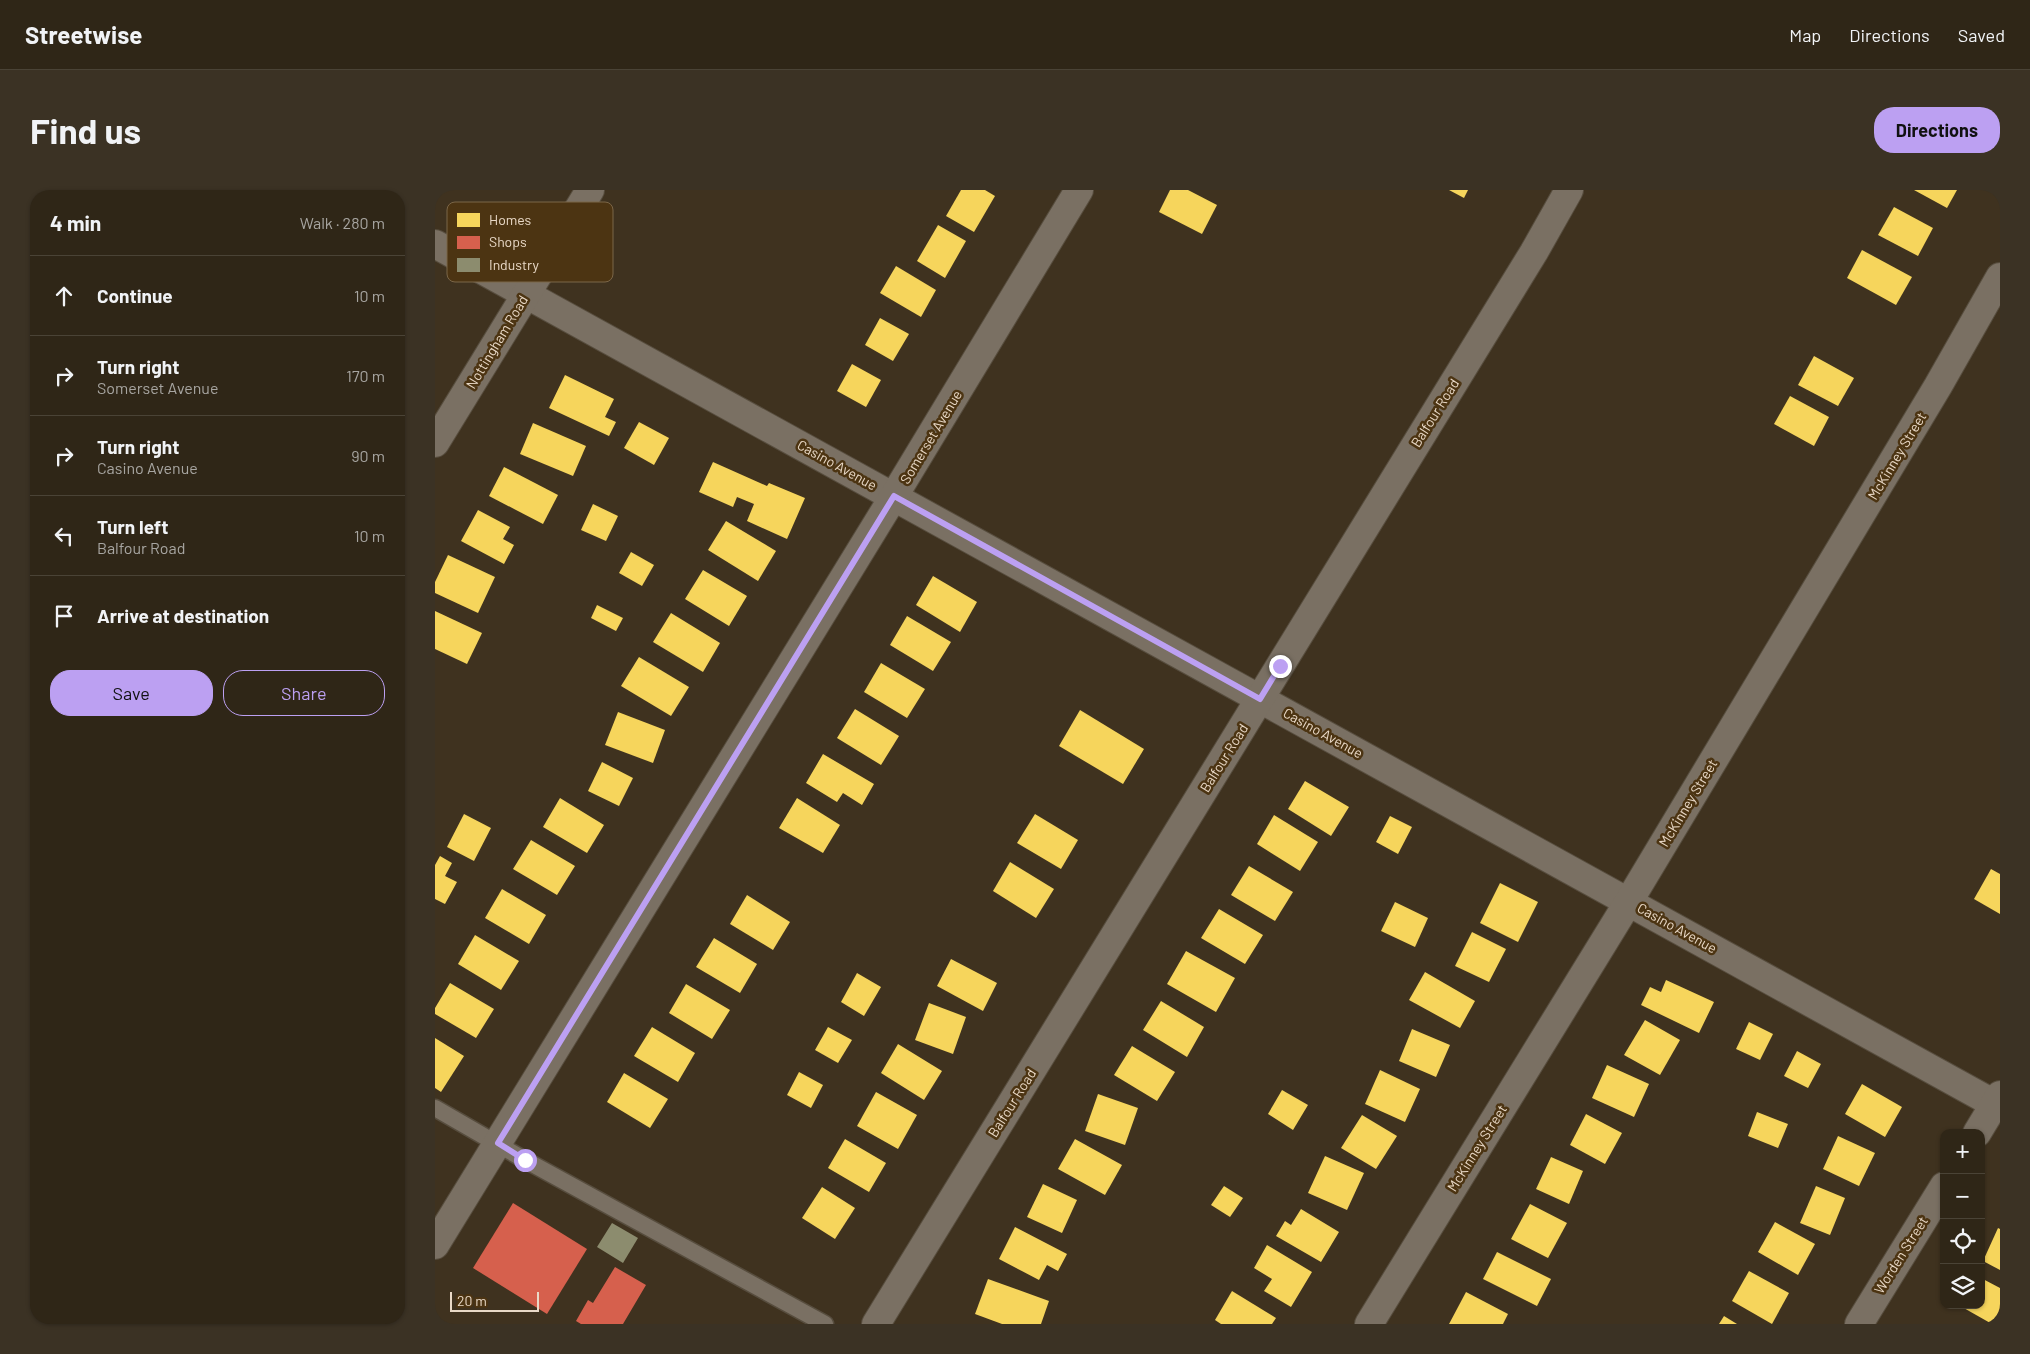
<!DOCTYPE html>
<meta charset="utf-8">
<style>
:root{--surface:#2f2617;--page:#3b3224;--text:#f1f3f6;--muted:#a7a5a1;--line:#4a4336;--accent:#bca0f2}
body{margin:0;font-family:Barlow,sans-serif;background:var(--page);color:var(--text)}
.controls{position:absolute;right:15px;bottom:15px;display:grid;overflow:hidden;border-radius:10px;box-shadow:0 1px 4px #0004}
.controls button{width:45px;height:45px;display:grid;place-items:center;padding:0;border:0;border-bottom:1px solid var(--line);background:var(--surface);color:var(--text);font:25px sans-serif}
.scale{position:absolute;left:15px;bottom:12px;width:89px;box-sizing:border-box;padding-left:5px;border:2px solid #e9d9c7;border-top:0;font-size:14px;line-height:18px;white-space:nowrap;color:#e9d9c7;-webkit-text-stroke:4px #4c3412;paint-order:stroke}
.stop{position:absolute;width:15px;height:15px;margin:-11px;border:4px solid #bca0f2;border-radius:50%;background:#fff}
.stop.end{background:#bca0f2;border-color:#fff;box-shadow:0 1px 5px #0008}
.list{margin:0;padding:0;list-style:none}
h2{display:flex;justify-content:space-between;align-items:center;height:65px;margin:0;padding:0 20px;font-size:21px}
h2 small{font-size:16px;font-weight:400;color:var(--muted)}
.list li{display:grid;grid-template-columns:32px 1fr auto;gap:15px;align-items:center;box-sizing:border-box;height:80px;padding:0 20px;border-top:1px solid var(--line)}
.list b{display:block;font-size:19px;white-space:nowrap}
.list p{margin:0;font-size:16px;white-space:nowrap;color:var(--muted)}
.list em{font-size:16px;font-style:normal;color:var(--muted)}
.actions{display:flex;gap:10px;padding:15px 20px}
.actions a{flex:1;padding:11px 0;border:1px solid var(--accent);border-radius:20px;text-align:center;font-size:18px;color:var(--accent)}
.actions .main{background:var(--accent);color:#111}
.icon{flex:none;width:28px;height:28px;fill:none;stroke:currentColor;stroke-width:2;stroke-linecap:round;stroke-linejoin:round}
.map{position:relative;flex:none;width:1565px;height:1134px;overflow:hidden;border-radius:20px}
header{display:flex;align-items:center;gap:30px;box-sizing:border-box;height:70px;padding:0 25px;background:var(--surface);border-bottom:1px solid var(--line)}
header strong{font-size:24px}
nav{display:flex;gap:28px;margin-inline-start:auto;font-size:18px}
.intro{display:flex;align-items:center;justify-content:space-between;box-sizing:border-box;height:120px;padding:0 30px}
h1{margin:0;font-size:35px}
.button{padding:12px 22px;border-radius:20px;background:var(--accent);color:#111;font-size:18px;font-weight:700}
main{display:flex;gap:30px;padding:0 30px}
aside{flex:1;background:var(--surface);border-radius:20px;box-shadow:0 1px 4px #0004}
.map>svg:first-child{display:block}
</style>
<header>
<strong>Streetwise</strong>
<nav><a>Map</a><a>Directions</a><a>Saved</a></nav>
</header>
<div class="intro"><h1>Find us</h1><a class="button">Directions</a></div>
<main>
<aside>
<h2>4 min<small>Walk · 280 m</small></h2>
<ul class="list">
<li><svg class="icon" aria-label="ahead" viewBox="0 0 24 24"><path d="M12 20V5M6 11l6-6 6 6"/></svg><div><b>Continue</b></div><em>10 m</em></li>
<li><svg class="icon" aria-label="right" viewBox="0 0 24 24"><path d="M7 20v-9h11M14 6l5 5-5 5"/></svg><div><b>Turn right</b><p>Somerset Avenue</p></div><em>170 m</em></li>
<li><svg class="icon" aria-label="right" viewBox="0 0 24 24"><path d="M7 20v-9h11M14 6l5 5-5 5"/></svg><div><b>Turn right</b><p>Casino Avenue</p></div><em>90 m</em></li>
<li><svg class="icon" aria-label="left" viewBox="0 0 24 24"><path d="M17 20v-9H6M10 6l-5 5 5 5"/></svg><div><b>Turn left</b><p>Balfour Road</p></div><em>10 m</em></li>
<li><svg class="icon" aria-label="arrive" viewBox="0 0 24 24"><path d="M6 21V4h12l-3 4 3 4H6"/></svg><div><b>Arrive at destination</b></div></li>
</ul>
<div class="actions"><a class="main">Save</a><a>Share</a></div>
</aside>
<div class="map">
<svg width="1565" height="1134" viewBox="0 0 1565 1134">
<rect width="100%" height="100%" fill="#3f321f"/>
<!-- homes -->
<g fill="#f6d55c">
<path d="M526,0h24l10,6 -21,36 -28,-16z"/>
<path d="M735,0h18l29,15 -15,29 -43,-22z"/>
<path d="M1014,0h19l-4,8z"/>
<path d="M1479,0h43l-10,18z"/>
<path d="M1459,17l39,21 -15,28 -40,-21z"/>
<path d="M503,35l28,16 -21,37 -28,-17z"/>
<path d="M1427,60l50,27 -16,28 -49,-27z"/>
<path d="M461,76l40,24 -15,27 -41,-24z"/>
<path d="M445,128l29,16 -16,27 -28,-16z"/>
<path d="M1379,166l40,22 -16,28 -40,-21z"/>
<path d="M417,174l29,16 -15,27 -29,-16z"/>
<path d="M130,185l49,24 -9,18 11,5 -7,14 -60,-28z"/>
<path d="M1355,206l39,21 -15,29 -40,-22z"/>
<path d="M204,232l30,16 -15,27 -30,-17z"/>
<path d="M98,233l53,23 -13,30 -53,-22z"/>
<path d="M278,272l54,24 2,-3 36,15 -18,41 -40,-18 7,-17 -17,-7 -4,10 -34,-15z"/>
<path d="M69,277l54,28 -15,29 -54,-28z"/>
<path d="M158,314l25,12 -12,25 -25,-11z"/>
<path d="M43,320l32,17 -7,12 11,6 -10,19 -43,-23z"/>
<path d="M291,331l50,30 -18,30 -50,-31z"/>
<path d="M196,362l23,13 -12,21 -23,-13z"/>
<path d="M13,365l47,22 -17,36 -43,-20v-11z"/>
<path d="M268,380l44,26 -18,30 -44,-27z"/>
<path d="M498,386l44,26 -17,30 -44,-27z"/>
<path d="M162,415l26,13 -7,13 -25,-13z"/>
<path d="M0,421l47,22 -15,31 -32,-15z"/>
<path d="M236,423l49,30 -17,29 -50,-30z"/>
<path d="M472,426l44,26 -18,29 -43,-26z"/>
<path d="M204,467l50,30 -18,29 -50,-30z"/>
<path d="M446,473l44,26 -18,29 -43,-26z"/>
<path d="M420,519l44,27 -18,29 -44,-27z"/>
<path d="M645,520l64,39 -21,35 -64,-38z"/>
<path d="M183,522l47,18 -12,33 -48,-18z"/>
<path d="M388,564l51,30 -12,21 -19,-12 -6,9 -31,-19z"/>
<path d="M167,572l31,16 -14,28 -31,-15z"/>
<path d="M870,591l44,26 -18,29 -43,-27z"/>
<path d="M125,608l44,27 -17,28 -44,-26z"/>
<path d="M362,608l43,27 -17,28 -44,-25z"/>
<path d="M29,624l27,14 -17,33 -27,-14z"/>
<path d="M600,624l43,26 -17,29 -44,-26z"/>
<path d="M839,625l44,27 -18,29 -43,-27z"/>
<path d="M955,626l22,11 -14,27 -22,-12z"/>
<path d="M96,650l44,26 -18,29 -44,-26z"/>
<path d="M5,666l12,7 -7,13 12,6 -12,22 -10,-5v-34z"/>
<path d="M575,672l44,27 -18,29 -43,-27z"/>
<path d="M814,676l44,26 -18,29 -44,-26z"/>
<path d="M1556,679l9,5v40l-26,-15z"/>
<path d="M1065,693l38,19 -20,40 -38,-19z"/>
<path d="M67,699l44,26 -17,29 -44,-26z"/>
<path d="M312,705l43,27 -17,28 -43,-26z"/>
<path d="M960,712l33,16 -13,29 -34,-16z"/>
<path d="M784,719l44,26 -18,29 -44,-26z"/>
<path d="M1037,742l34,17 -17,33 -34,-16z"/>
<path d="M40,745l44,26 -18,29 -43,-26z"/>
<path d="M279,748l43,26 -17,29 -44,-26z"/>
<path d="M751,761l49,27 -19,34 -49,-28z"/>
<path d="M516,769l46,24 -14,28 -46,-25z"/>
<path d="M990,782l50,29 -15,27 -51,-28z"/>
<path d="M422,783l24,14 -17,29 -23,-14z"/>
<path d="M1231,790l48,22 -15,31 -58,-28 9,-18 11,5z"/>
<path d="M15,793l44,26 -18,29 -41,-24v-6z"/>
<path d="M251,794l44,26 -18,29 -43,-26z"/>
<path d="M726,811l43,26 -17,30 -44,-27z"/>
<path d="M494,813l37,14 -13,37 -38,-14z"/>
<path d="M1210,830l35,20 -20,35 -36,-20z"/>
<path d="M1314,832l24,12 -13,26 -24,-11z"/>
<path d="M217,837l43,26 -17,29 -44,-26z"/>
<path d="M393,837l24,13 -14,23 -23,-13z"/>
<path d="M977,839l38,16 -14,32 -37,-16z"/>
<path d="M0,848l29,18 -23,36 -6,-4z"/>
<path d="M463,854l44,27 -18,29 -43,-27z"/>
<path d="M697,856l43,26 -18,29 -43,-26z"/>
<path d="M1362,861l24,13 -13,24 -24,-12z"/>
<path d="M1172,875l42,19 -15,33 -42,-19z"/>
<path d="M945,880l40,19 -15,33 -40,-18z"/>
<path d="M364,882l24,13 -12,23 -24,-13z"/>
<path d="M189,883l44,26 -18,29 -43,-26z"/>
<path d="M1427,894l40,23 -17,30 -40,-23z"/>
<path d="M847,900l26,15 -15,25 -25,-16z"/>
<path d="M441,902l41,23 -19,34 -41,-23z"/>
<path d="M663,904l40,14 -13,37 -40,-14z"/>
<path d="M1322,922l31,12 -10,24 -30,-12z"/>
<path d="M1151,924l36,19 -17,31 -35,-19z"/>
<path d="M927,925l35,21 -21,33 -35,-21z"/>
<path d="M1403,946l37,17 -16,33 -36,-17z"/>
<path d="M410,949l41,24 -17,29 -41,-24z"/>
<path d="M640,949l47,26 -17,30 -47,-26z"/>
<path d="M890,966l39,17 -17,37 -39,-17z"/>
<path d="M1116,967l32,14 -14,33 -33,-15z"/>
<path d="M608,994l34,16 -15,33 -35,-16z"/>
<path d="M789,996l19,12 -13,19 -19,-12z"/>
<path d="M1381,996l29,12 -15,37 -30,-12z"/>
<path d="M387,997l33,21 -20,31 -33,-21z"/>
<path d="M1095,1014l37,19 -19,35 -37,-19z"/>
<path d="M866,1019l38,23 -18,30 -45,-26 9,-15 6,4z"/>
<path d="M1340,1032l40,22 -17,31 -40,-23z"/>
<path d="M580,1037l52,27 -9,17 -11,-6 -8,15 -40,-21z"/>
<path d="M1563,1038l2,1v41l-17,-9z"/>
<path d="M832,1055l45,27 -21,35 -27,-16 8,-12 -18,-11z"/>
<path d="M1062,1062l54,27 -14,27 -54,-27z"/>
<path d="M1314,1081l40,22 -17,31 -40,-23z"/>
<path d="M1546,1088l19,10v36h-8l-30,-17 2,-2h17z"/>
<path d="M553,1089l61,22 -8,23h-39l-27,-10z"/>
<path d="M797,1101l44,27 -4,6h-51l-6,-4z"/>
<path d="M1031,1102l42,22 -5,10h-54z"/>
<path d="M1289,1126l13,8h-18z"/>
</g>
<!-- shops -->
<g fill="#d6604d">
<path d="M78,1013l74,46 -40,65 -74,-46z"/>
<path d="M180,1077l31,18 -23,39h-42l-5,-3 12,-21 5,3z"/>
</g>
<!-- industry -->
<path fill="#8c8c6e" d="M177,1033l26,15 -15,25 -26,-16z"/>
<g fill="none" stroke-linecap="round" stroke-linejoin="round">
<!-- service casing -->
<g stroke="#574d3e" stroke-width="19">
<path id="service" d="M0,918l90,52 300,164"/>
</g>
<!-- minor casing -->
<g stroke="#574d3e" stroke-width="30">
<g id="minor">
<path d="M0,54l1565,863"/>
<path d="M0,253l155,-253"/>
<path d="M1542,943l23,-38"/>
<path d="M0,1055l459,-749 185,-306"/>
<path d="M441,1134l658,-1072 35,-62"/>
<path d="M934,1134l260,-423 309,-515 62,-109"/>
<path d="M1424,1134l85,-138"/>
</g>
</g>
<!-- service -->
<use href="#service" stroke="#7a7063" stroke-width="16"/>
<!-- minor -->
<use href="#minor" stroke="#7a7063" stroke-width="28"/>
</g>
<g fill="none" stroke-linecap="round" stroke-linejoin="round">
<!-- route -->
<path stroke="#bca0f2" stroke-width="6" d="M90,970l-27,-17 396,-647 366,203 20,-33"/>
</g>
<g text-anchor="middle" stroke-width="5" stroke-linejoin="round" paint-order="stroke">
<!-- street labels -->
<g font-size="14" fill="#e9d9c7" stroke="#4c3412">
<text transform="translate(62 152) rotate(-59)" y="5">Nottingham Road</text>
<text transform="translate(1000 223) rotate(-58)" y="5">Balfour Road</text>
<text transform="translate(496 247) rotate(-59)" y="5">Somerset Avenue</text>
<text transform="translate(1462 266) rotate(-59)" y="5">McKinney Street</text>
<text transform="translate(402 275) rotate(29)" y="5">Casino Avenue</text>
<text transform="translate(888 543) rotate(29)" y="5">Casino Avenue</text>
<text transform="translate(789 568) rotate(-58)" y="5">Balfour Road</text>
<text transform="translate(1253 613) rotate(-59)" y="5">McKinney Street</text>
<text transform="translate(1242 738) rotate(29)" y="5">Casino Avenue</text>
<text transform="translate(577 913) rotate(-58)" y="5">Balfour Road</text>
<text transform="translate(1042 958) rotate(-58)" y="5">McKinney Street</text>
<text transform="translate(1466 1065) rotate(-58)" y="5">Worden Street</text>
</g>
</g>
<!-- legend -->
<rect x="12" y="12" width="166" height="80" rx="8" fill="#4c3412" stroke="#7b6648" stroke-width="1"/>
<rect x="22" y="23" width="23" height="14" fill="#f6d55c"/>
<rect x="22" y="46" width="23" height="13" fill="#d6604d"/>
<rect x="22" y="68" width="23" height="14" fill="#8c8c6e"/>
<g font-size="14" fill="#e9d9c7">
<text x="54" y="35">Homes</text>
<text x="54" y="57">Shops</text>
<text x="54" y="80">Industry</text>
</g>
</svg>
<div class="controls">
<button>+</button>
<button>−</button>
<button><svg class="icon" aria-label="locate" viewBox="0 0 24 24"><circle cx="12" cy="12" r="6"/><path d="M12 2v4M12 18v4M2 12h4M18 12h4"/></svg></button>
<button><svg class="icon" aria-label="layers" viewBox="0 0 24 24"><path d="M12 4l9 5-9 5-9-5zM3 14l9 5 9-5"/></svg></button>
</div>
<div class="scale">20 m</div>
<div class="stop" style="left:90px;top:970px"></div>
<div class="stop end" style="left:845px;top:476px"></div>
</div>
</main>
